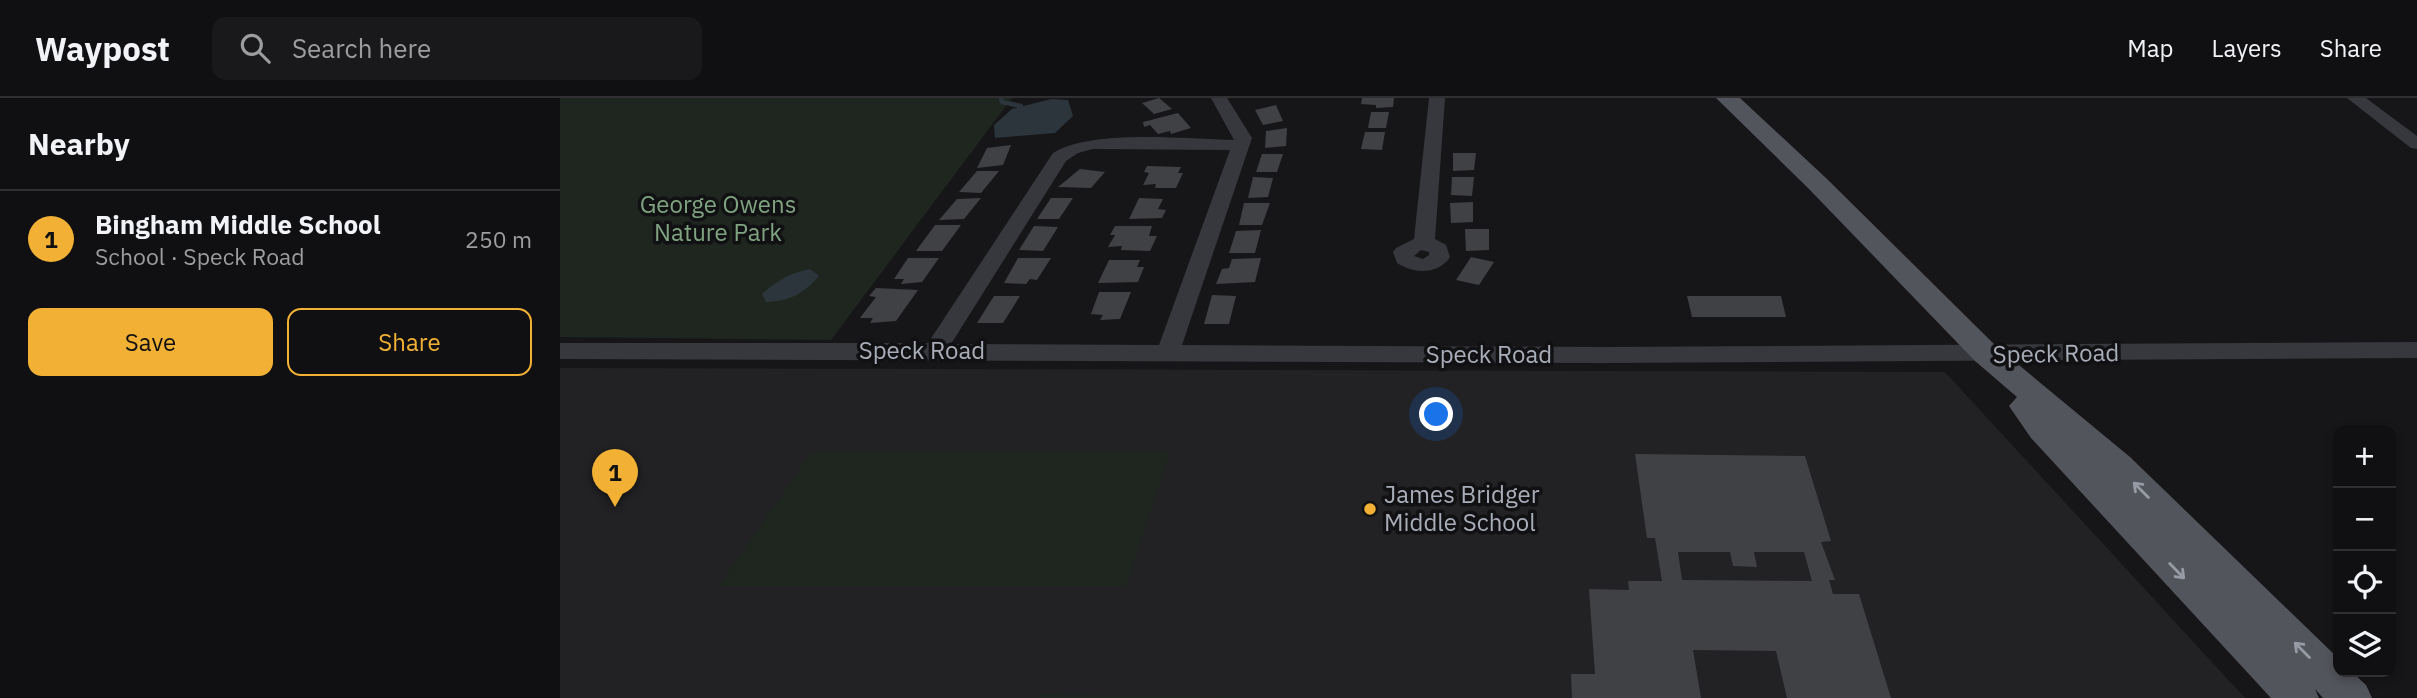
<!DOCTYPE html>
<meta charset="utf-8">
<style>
:root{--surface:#101012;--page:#19191b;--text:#f1f3f6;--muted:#9c9d9f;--line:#303032;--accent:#f2b134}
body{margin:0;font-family:"IBM Plex Sans",sans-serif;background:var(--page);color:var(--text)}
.controls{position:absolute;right:21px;bottom:21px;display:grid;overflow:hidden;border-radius:14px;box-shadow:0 4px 10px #0003}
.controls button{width:63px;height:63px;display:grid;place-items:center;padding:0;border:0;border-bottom:2px solid var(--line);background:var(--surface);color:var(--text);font:35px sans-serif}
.you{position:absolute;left:877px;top:317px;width:24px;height:24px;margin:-18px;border:5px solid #fff;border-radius:50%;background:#1a73e8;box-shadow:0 0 0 10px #1a73e833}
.badge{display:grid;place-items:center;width:46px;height:46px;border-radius:50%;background:var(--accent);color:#111;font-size:23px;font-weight:700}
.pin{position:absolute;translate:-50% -58px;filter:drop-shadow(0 2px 4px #0008)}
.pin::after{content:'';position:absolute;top:37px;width:24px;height:21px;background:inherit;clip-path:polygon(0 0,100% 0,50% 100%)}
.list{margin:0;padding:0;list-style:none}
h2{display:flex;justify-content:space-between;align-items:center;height:91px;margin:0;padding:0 28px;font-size:30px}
h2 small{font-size:23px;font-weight:400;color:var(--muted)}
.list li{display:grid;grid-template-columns:46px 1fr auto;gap:21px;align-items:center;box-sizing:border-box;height:98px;padding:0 28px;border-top:2px solid var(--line)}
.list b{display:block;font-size:26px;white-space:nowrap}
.list p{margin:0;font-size:23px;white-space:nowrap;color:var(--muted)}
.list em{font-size:23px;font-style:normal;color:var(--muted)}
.actions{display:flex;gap:14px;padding:21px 28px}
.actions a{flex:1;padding:16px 0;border:2px solid var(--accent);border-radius:14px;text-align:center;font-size:24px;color:var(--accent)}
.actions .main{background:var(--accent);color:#111}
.icon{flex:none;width:38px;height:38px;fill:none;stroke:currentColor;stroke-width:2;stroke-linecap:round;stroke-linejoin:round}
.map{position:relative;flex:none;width:1857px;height:600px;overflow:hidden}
header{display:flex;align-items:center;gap:42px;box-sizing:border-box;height:98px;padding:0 35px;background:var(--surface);border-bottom:2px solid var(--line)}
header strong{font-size:33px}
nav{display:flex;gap:38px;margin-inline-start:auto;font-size:24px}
.search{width:490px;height:63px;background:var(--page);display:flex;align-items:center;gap:18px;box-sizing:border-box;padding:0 24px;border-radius:14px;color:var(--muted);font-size:26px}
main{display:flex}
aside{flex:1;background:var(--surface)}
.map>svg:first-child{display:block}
</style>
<header>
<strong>Waypost</strong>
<div class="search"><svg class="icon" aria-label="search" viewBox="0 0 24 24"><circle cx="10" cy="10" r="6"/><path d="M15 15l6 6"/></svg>Search here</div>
<nav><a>Map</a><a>Layers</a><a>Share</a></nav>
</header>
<main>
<aside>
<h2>Nearby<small></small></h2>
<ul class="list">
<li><span class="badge">1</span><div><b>Bingham Middle School</b><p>School · Speck Road</p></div><em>250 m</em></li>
</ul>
<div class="actions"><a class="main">Save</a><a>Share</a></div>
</aside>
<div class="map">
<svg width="1857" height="600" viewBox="0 0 1857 600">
<rect width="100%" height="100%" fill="#161618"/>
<!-- built -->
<path fill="#222225" d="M0,270l1385,4 300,326h-1685z"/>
<!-- green -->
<g fill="#1e261f">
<path d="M0,0h452l-181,242 -271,-3z"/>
<path d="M251,354h359l-43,134h-408z"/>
<path d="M480,596l217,4h-219z"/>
</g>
<!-- water -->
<g fill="#2c353c">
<path d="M491,1l17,1 5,16 -18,17 -60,5 -1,-13 18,-16z"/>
<path d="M250,171l9,7c-16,18 -29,25 -53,26l-4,-8c16,-14 28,-21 48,-25z"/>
</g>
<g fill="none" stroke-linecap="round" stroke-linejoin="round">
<!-- stream -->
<path stroke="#2c353c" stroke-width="4.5" d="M441,0l1,4 19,4"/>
</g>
<!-- building -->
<g fill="#404145" fill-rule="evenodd">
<path d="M599,0l13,11 -18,5 -12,-11z"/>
<path d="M802,0h32l-1,9 -17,1v-3l-15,-1z"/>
<path d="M716,7l7,16 -20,4 -8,-15z"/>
<path d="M811,14h18l-3,16h-18z"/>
<path d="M618,15l13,15 -20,6 -1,-3 -12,3 -8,-9 -6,2 -1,-5z"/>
<path d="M727,30l-1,18 -21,2 1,-17z"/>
<path d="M805,34h20l-3,18 -21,-1z"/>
<path d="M451,47l-8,20 -26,3 10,-20z"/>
<path d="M893,55h23l-2,17 -21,1z"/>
<path d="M702,56h21l-6,18h-21z"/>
<path d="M587,68l34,1 -3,6h5l-7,15h-21l1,-4 -13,1 6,-12 -5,-1z"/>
<path d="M520,71l25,3 -14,16 -33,-1z"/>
<path d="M417,73h22l-18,22 -22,-1z"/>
<path d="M693,79l20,1 -5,19 -20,1z"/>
<path d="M892,79h22l-2,19 -21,-1z"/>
<path d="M421,100l-17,21 -25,1 18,-21z"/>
<path d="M491,100h22l-14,21h-22z"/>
<path d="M579,100l24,1 -5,10 8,1 -4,8 -33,1z"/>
<path d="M913,104v20l-22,1 -1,-20z"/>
<path d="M684,105h26l-8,22h-23z"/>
<path d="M375,127h26l-19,26h-26z"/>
<path d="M474,128l24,1 -15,24 -24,-1z"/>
<path d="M555,128h37l-3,10h8l-7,15 -29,-1 1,-4 -14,1 7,-12h-5z"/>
<path d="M905,131h24v21l-23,1z"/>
<path d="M701,132l-6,23h-26l7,-22z"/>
<path d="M911,159l23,5 -15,23 -23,-5z"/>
<path d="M348,160h31l-17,24 -21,2 3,-5h-10z"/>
<path d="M458,160h33l-14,22 -7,-1 -4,5 -22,-1z"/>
<path d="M701,160l-6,24 -39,2 6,-15 7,-1 3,-9z"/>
<path d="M549,162h31l-3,7h7l-6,15 -40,1z"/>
<path d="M316,190l42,2 -22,31 -26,2 3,-5h-13l16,-21 -7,-1z"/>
<path d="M539,194h32l-11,27 -20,1 3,-5 -12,-1z"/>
<path d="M652,197l24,1 -7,28h-25z"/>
<path d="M434,198h26l-17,27h-26z"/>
<path d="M1127,198h94l5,21h-94z"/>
<path d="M1075,356l170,2 26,85 -10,1 14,38h-6l4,14h26l32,104h-104l-11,-47 -83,-1 8,48h-129l-1,-24h24l-6,-85 40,1 -1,-9h34l-7,-43h-8zM1118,454h52l3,14 24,1 -3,-15h50l8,29 -130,-1z"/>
</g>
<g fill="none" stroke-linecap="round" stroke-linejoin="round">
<!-- minor -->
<g fill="#37383d" fill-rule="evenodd">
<path d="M651,0h16l25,40 -70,207 421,2 814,-5v16l-814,5 -1043,-4v-16h368l125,-190c39,-24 132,-14 181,-13zM533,51l137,1 -71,195 -208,-1 115,-183 12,-8z"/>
<path d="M869,0h16l-10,141 11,6 4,12c-12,18 -36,17 -53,6l-4,-11 3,-4 18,-9zM861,152l8,2v3l-6,4 -9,-3z"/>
<path d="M1787,0h19l51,38v13l-6,-1z"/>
</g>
<!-- major -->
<path fill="#53555c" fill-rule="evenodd" d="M1156,0h24l86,80 171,169 133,110 208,201v14h14l14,13 6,13h-49l-8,-9 4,9h-48l-240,-260 -22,-32 8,-9 -42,-36 -167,-173z"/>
</g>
<!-- one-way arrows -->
<defs><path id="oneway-shaft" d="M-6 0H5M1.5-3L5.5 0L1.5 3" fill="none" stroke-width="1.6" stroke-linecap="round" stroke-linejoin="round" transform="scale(1.75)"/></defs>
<g stroke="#979ba6">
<use href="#oneway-shaft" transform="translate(1581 392) rotate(-135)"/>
<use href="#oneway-shaft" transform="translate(1617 473) rotate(46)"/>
<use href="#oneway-shaft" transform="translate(1742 552) rotate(-135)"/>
</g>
<!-- markers -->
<circle fill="#f2b134" stroke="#111113" stroke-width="2.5" cx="810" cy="411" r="7"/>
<g text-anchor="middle" stroke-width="7" stroke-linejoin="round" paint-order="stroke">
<!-- park labels -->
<g font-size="24" fill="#7fa381" stroke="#111113">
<text x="158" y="115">George Owens<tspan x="158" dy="28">Nature Park</tspan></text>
</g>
<!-- street labels -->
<g font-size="24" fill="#a8adb8" stroke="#111113">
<text x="362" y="261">Speck Road</text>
<text transform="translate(1496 256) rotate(-1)" y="8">Speck Road</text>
<text x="929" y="265">Speck Road</text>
</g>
<!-- poi labels -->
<g font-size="24" fill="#a8adb8" stroke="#111113" text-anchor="start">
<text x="824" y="405">James Bridger<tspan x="824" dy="28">Middle School</tspan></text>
</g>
</g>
</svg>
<div class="controls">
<button>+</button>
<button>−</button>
<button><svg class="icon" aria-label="locate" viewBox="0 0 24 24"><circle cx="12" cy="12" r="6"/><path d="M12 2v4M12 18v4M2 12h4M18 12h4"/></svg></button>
<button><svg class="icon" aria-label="layers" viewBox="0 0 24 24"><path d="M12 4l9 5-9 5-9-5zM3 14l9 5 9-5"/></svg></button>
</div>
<div class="you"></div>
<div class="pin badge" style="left:55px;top:409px">1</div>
</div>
</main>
